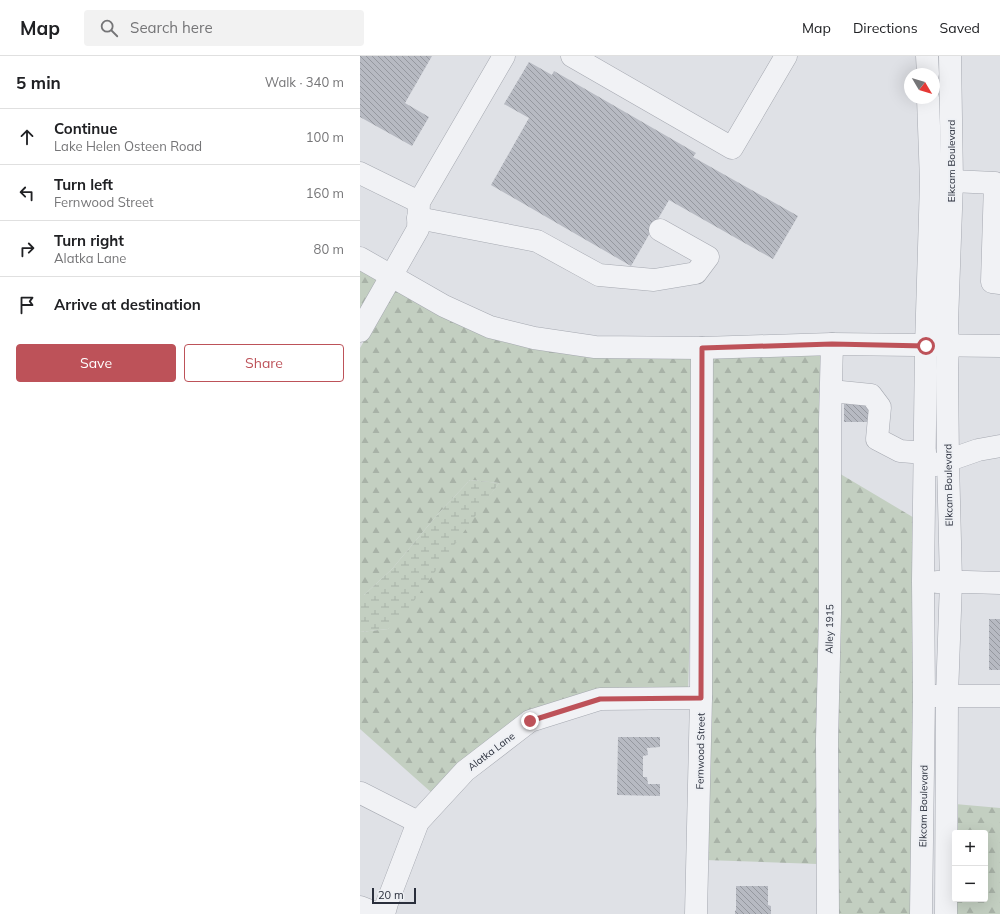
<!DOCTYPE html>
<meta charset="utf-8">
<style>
:root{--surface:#fff;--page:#f2f2f2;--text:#202124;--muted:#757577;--line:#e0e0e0;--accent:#bd5259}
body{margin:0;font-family:Mulish,sans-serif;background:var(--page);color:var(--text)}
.controls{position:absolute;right:12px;bottom:12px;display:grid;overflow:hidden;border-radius:4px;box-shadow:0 4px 16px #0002}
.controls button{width:36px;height:36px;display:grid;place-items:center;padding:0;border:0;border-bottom:1px solid var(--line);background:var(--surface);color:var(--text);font:20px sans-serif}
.compass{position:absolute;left:544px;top:12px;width:36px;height:36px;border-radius:50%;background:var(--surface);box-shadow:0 4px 16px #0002;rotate:128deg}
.scale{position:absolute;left:12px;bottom:10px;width:44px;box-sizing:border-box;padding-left:4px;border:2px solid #2a2f3c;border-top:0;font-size:11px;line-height:14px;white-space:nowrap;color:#2a2f3c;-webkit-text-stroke:3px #eef0f4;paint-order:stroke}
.stop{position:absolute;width:12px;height:12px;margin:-9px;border:3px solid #bd5259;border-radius:50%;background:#fff}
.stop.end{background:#bd5259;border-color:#fff;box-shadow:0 1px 4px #0008}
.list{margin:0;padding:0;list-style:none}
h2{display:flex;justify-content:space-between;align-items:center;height:52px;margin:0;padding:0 16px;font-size:17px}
h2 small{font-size:13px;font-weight:400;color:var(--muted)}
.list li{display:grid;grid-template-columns:26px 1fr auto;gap:12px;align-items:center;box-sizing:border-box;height:56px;padding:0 16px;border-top:1px solid var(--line)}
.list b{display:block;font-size:15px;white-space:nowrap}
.list p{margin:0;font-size:13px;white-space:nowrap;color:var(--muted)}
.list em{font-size:13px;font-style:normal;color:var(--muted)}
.actions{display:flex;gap:8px;padding:12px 16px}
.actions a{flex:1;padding:9px 0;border:1px solid var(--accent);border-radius:4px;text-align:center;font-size:14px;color:var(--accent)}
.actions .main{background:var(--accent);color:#fff}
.icon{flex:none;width:22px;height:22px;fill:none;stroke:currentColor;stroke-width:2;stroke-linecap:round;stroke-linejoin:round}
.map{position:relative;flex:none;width:640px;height:858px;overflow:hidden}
header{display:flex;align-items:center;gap:24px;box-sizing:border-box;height:56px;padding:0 20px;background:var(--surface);border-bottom:1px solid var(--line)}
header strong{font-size:19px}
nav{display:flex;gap:22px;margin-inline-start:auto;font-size:14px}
.search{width:280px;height:36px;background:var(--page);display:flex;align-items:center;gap:10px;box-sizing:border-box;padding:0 14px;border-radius:4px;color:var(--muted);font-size:15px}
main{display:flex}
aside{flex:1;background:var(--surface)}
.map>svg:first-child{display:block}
</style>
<header>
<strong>Map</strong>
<div class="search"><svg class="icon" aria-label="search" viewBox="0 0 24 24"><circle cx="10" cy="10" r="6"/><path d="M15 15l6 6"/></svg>Search here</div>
<nav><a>Map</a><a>Directions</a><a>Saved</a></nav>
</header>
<main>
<aside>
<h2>5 min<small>Walk · 340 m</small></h2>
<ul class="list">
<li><svg class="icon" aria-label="ahead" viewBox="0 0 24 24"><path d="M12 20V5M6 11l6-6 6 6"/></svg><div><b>Continue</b><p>Lake Helen Osteen Road</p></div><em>100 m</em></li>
<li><svg class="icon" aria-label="left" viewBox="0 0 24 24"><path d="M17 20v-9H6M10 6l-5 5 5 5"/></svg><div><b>Turn left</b><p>Fernwood Street</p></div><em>160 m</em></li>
<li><svg class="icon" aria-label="right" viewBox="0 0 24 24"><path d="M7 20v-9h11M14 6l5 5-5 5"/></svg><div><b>Turn right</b><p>Alatka Lane</p></div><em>80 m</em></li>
<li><svg class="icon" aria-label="arrive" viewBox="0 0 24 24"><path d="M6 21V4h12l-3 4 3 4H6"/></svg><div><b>Arrive at destination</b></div></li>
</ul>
<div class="actions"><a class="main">Save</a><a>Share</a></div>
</aside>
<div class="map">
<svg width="640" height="858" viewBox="0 0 640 858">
<defs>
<pattern id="forest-firs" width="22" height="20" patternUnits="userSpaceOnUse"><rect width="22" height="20" fill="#c3cfc1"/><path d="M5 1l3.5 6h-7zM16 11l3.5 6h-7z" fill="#a8b2a7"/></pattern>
<pattern id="wetland-marsh" width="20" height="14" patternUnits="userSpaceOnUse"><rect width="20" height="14" fill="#c3cfc1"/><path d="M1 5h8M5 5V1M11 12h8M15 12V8" fill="none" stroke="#a8b2a7"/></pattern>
<pattern id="building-back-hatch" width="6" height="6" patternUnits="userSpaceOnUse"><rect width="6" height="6" fill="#b7bac2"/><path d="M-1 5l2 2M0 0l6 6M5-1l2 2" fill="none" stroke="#95989f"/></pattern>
</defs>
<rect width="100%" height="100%" fill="#dfe1e6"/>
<!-- forest -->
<g fill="url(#forest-firs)" fill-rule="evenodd">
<path d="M0,210l21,12 -21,36z"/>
<path d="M36,230l45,26 253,44 -1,182 -5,152 -89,1 -167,102 -72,-64v-97l28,-3 111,-146 -29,-3 -32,34 -46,55 -28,26h-4v-247z"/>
<path d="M471,296l1,117 84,50 -3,395h-95l-1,-50 -112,-4 5,-504z"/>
<path d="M595,748l45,4v106h-46zM595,777h30v66h-30z"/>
</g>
<!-- wetland -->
<path fill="url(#wetland-marsh)" d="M110,424l29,3 -93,129 -18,17 -28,3v-37h4l28,-26 46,-55z"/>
<!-- building -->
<g fill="url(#building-back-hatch)">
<path d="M0,0h72l-27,47 24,14 -17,29 -52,-29z"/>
<path d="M169,6l23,13 2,-4 142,82 -3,4 105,59 -25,43 -104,-59 -38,66 -140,-81 38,-67 -25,-14z"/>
<path d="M484,343l27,4 -1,19h-26z"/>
<rect x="629" y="563" width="11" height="51"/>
<path d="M258,681h42v10l-13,1 1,7 -5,1v21h4l1,7h12v12l-43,-1z"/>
<path d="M376,830h32v19l3,1v8h-36v-3l1,-1z"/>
</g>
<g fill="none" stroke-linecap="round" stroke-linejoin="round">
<!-- minor casing -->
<g stroke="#a5a8b0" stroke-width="23">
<g id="minor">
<path d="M212,0l160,92 54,-92"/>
<path d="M567,0l1,18"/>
<path d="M0,117l59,29"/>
<path d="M578,126l14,-1 43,2 -3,99 8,1"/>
<path d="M58,162l119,23 62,34 55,5 42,-7 12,-16 -48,-27"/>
<path d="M0,202l84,48 46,21 44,11 61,9 107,1 130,-4 168,2"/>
<path d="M0,275l58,-102 1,-27 85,-146"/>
<path d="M471,335l40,4 9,12 -3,32 23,12 25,2"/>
<path d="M575,409l43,-15 22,-4"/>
<path d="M577,526h30l33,1"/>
<path d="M573,640h67"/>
<path d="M1,737l57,29"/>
<path d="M0,851l18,7"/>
<path d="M24,858l3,-11 31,-81 47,-51 65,-50 70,-22 101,-1"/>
<path d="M336,858l5,-216 1,-350"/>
<path d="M468,858l-1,-174 3,-126v-193l2,-77"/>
<path d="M561,858l3,-218 -1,-115 3,-235 5,-164 -3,-84"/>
<path d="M586,858l1,-218 4,-114 -3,-121 -1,-90 1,-25 -1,-23 5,-142 -2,-125"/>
</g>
</g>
<!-- minor -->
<use href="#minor" stroke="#f1f2f5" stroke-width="22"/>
</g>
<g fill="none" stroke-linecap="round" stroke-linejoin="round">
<!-- route -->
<path stroke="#bd5259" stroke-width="5" d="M170,665l70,-22 101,-1 1,-350 130,-4 94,2"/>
</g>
<g text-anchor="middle" stroke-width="4" stroke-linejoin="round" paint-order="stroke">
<!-- street labels -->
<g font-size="10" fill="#2a2f3c" stroke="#eef0f4">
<text transform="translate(591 105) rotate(-90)" y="4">Elkcam Boulevard</text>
<text transform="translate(588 429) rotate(-91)" y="4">Elkcam Boulevard</text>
<text transform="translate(469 573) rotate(-89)" y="4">Alley 1915</text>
<text transform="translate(131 695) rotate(-37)" y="4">Alatka Lane</text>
<text transform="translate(340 695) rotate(-89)" y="4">Fernwood Street</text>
<text transform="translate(563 750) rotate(-89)" y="4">Elkcam Boulevard</text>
</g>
</g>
</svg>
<div class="controls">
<button>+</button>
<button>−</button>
</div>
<svg class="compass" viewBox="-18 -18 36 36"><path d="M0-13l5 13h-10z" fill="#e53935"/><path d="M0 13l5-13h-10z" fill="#757577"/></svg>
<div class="scale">20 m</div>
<div class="stop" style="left:566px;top:290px"></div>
<div class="stop end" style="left:170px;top:665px"></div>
</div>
</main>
